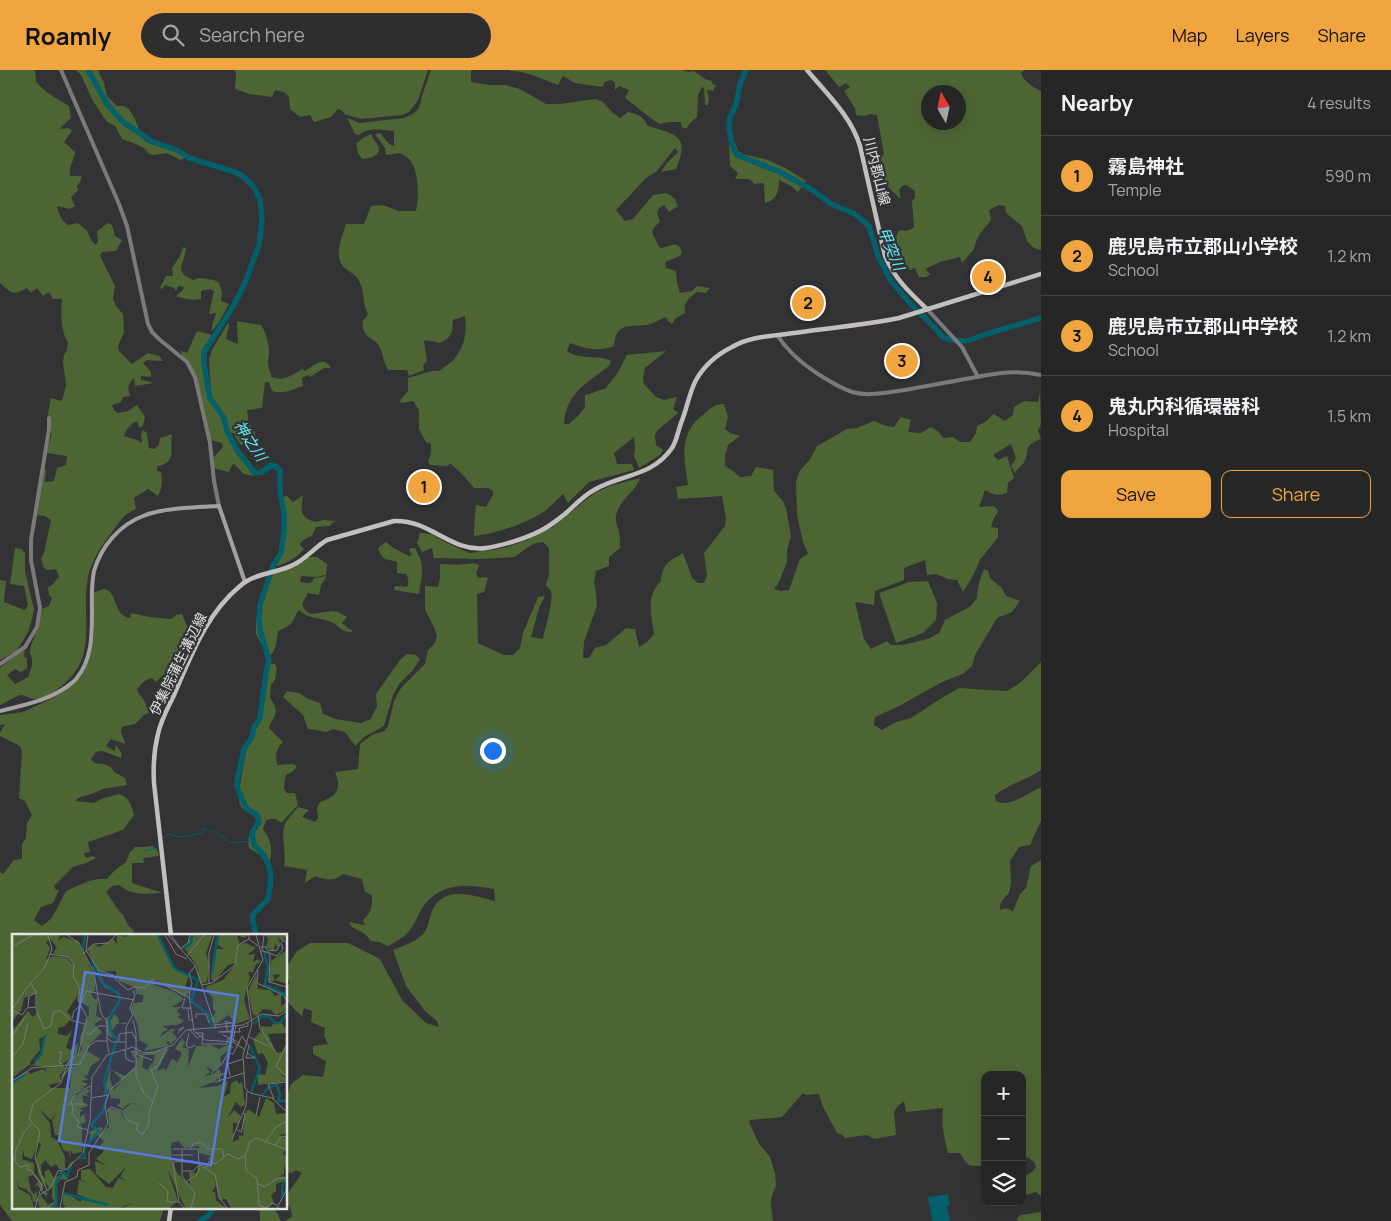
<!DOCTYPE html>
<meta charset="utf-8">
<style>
:root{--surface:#262627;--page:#2e2e2f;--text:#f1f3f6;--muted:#a4a5a7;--line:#424344;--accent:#f1a540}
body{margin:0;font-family:Manrope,"Noto Sans JP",sans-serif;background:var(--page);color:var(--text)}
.controls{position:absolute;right:15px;bottom:15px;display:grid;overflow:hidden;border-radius:10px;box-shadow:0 5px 20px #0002}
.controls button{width:45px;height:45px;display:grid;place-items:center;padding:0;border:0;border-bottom:1px solid var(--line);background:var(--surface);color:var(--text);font:25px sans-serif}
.compass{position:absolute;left:921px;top:15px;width:45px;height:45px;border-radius:50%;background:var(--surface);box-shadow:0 5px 20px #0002;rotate:351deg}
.you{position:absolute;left:492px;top:680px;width:18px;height:18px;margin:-12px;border:4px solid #fff;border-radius:50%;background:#1a73e8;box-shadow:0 0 0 8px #1a73e833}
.badge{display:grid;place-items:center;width:32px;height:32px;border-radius:50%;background:var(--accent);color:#111;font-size:16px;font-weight:700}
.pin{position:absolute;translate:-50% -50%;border:2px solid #fff;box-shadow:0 1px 5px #0006}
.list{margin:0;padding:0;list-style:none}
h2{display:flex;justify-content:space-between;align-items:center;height:65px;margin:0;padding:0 20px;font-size:21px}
h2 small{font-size:16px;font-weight:400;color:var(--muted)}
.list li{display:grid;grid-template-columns:32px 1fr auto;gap:15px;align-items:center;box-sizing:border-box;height:80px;padding:0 20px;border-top:1px solid var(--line)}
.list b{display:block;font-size:19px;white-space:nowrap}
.list p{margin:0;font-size:16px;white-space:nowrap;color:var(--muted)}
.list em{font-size:16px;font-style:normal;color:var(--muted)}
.actions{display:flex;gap:10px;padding:15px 20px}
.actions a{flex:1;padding:11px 0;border:1px solid var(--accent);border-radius:10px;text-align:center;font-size:18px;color:var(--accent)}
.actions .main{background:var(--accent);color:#111}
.icon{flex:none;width:28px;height:28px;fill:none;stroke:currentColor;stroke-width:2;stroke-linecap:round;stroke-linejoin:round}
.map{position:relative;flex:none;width:1041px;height:1151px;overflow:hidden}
header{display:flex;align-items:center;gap:30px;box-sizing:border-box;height:70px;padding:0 25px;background:var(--accent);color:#111}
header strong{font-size:24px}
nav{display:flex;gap:28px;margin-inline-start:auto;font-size:18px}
.search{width:350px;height:45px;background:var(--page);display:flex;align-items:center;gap:12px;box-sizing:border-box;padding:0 18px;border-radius:28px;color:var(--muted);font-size:19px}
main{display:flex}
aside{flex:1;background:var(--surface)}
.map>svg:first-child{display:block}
</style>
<header>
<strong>Roamly</strong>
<div class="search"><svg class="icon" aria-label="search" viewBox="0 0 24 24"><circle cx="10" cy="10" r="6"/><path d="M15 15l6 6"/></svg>Search here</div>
<nav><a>Map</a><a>Layers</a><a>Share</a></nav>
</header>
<main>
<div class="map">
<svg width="1041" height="1151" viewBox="0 0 1041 1151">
<rect width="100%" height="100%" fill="#333234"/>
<!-- green -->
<g fill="#4d6533" fill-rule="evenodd">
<path d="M0,0h35l1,12c9,10 21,17 33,24l2,12 -12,11 10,-1 3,3 -8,11 11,10c-1,10 -6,12 -5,24h12l-2,6 -3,4 1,4 -7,7 4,9 -5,3 -13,-3c2,8 4,14 11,19l10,-2 9,8 4,9 5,5 2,-4 -1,-10 11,-8 4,2 3,11 7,4 -6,11 -14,1 -2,4 15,30 -2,13 3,7 7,8 1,18 -6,14 1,5 13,13 16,-11 11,3 4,5 -16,-1 -4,3 8,9v5l-10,-1v4l6,1 7,2 -19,3 -1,-8c-6,6 -7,9 -4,18l-7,1 -2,5 -9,3 2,5 4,3 10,-2 9,-6 8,12 -2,9 -4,2 -1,-6h-4l-7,7 -3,7 13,4 5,3 -1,-8 2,-5 4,3 2,15 5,1 5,-4 1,-7 12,-4c-3,14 6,29 -15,32v5l4,1c2,9 1,16 -3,24l-10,-7 -14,9 2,11c-14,6 -15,12 -24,23 -11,14 -23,32 -25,51 -5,35 10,72 -22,100 -7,6 -20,16 -30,16 -5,0 -9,-4 -14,-4 -6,1 -15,8 -21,10v-37l20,-16 5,-1 -1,6 3,1v10l-6,4 -6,-3 -8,6 8,9 13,-7 4,-11v-7l-2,-6 1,-8 7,-17 4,-19 7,-3 3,-8 -3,-3 -1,-8 4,-2 7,-8 -3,-8 -8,1 -4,-2 -3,-9 3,-6 7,-33 -6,-4 -11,-1 9,-46h3l-1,13 9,-1 3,-13 9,-3 1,-9 -21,-3 5,-17v-13l-3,-9 3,-16 11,3 4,-16 -3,-23 1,-7 3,-5 1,-8c-8,-12 -7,-29 -6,-43h-9l-4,-7 -6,4 -6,-8 -6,5 -4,-5c-14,8 -16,5 -27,-5z"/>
<path d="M76,0h22l6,13 3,13 10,10h7l5,3 6,10 7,19 6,5 18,3 21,10 -6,4 -14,-7 -13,2 -5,-1 -4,-5 -7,-4 -16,-6 -7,-13 -8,-4 -14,-21 -12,-26z"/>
<path d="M235,0h193l-10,30 -9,12 -7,3 -41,4 -17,-5 -1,-3 -5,-2 -7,8 -17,5 -4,-7 -10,2 -10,-8 -1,-12 -5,-5 -9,-2 -3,7 -23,-3 -14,-5 1,-13z"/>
<path d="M431,0h40v12l18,3h16l15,4 26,15h14l35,-5 7,2 11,12 7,5 8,-6c8,2 16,4 19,13 5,3 9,3 14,5 26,7 23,18 15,39l-15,3 6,-9 11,-11 -3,-4 -18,23 -12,8 -29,31 9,11 8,-2 20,-24 14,-2 8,6 3,7 -9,6 -5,-7 -5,3 -2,5 3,9 -6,5 -2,5 7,15 3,1 13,-4 5,3 2,6c-4,6 -12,5 -17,10l1,5 10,3 1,11 3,11 12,-2 5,-5 13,2 -4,5 -9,-1c-8,6 -14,10 -12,21l-9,5 -4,6 -4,-3 -2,-4c-6,2 -13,7 -19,8 -18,2 -31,-3 -33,21 -16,6 -28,3 -44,-3l-3,8c14,10 32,3 44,10l-2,5c-22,17 -43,27 -45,58h5l10,-9 6,-8v-12c8,-1 12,-5 20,-6l12,-15 10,-19 39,-4 -21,17 -2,10 1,6 12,13 8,3 13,-3 -4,12 5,4 -20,17 -3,5 1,10 7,5 -3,5 -21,13 -5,-12 1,-8 -1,-11 -20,16 3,11h15l2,6 -45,12 -21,21 -5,-9c-7,6 -13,14 -21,19 -18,11 -47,21 -68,23 0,-11 1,-21 2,-31l10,2 7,-12v-4l-5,-3h-14l-11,-13 -13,-12 -2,3 -18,-1 -2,-3 3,-9v-9l-5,-2 -7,-13v-19l-6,-9 -12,2 -1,-3 8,-9v-13l24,-7h7c5,-4 12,-8 16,-13 10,-13 12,-27 10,-42l-12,4c-1,14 0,16 -13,23l-14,-3 -2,1 3,20 -4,4 1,5 -15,6 -2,-6h-19c-5,-8 -5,-20 -11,-27 -1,-2 -5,-3 -7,-5 -6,-4 -8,-11 -7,-18l3,-2 2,-4c-6,-10 -3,-21 -8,-31 -2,-7 -9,-10 -14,-14 -14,-11 -4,-31 0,-45h18l7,-18 12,-1 16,6h17c3,-13 3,-40 -6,-51 -2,-3 -7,-5 -10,-7l-14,2 -1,-7 -10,-14 5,-1 9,11 5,2v-15c-11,-1 -26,-4 -35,4l-4,-1 -8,-16 13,5 44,-5 9,-4 6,-6 3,-12z"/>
<path d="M510,0h172l7,2 5,-1 11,8 7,2v3l4,1 -3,6 -6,-1 2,9 -1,6h-3l-1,-17 -2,-1 -4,8 -1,22 -7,6 -3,5h-5l-1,-6h-13l-8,2c-13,-7 -23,-18 -35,-26l4,-8 -10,-4 -4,4v-7c-4,-4 -7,-3 -11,0l-1,4 -28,-4 -12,-7 -5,9c-14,-5 -33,-15 -48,-14z"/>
<path d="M825,0h199l-3,3c3,9 12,14 20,18v159l-7,-2 -7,-7 -5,-15 -16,-13 -1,-7 -6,-1 -10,5 2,10 -12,15 -3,7 -2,7 -12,14 -2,-6 -20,5 -15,7 5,5 -4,3h-7l-4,-9 -5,2 -7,-8 -12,3 -6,-14 9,-8 4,-11 3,-2c5,2 10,0 13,-3l-2,-26 3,-3v-7l-9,-6h-3l-4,5 2,9c-8,-7 -15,-13 -20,-23 -3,-5 -4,-10 -7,-15l10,-7 -7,-39 -7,-1 -5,2 -9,-1 -1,-7 -11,-17 6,-4 -4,-4 -7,4zM928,22h30v30h-30z"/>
<path d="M371,64c1,5 8,10 8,15 1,7 -12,10 -17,10l-4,-6 -2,-9 7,-6z"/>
<path d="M735,72l3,9 5,3 25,6 19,9 19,12 -8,11 -7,-6 -12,-6c0,11 -2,20 -14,23l-1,-19 -2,-1 -8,1 -2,-3 -4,-2h-13l3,-6 -8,-7 -1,-20z"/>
<path d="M183,177l3,1c-1,16 -14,22 7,32l6,-2 15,2 5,3 3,9 -1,9 8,3 -10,18 -7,9v-5l4,-13 -7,1 5,-23 -4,-2 -9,2v8c-9,2 -16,0 -25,-3l6,-5 2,-4 -6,-1 -2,5 -2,-3 -9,-3 -3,4 -2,-1 6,-12h7l-1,-8 8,-12z"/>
<path d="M237,251l24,4c5,7 8,19 8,28 0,4 -1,4 -1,8 0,6 2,11 4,16 11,5 21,-2 30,-8l3,2c9,-6 19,-16 26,-3h-7l-14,9 -2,-2 -6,3 1,8c-9,3 -21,9 -31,5l-3,-9h-4l-3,26 -15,2c1,5 0,10 3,14 4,7 7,9 4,17l-13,4 -5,-7 -2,-5h-5l9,18 16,25 -10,-2 -10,-10 -2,1 -3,7 -16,-4v-10l10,-11 -1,-4 -12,-3 -11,-51 -11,-27 -6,-6 -1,-5 6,2 10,-22 15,4 -11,17 2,19 3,21h5l-2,-32 3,-10 16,-27 1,1 -3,15 12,5z"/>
<path d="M1040,322l1,32 -3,6 3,9c-21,8 -9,12 -18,25 -3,3 -6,5 -8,9l-4,-7 5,-8 -5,-14 -18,11 5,5 9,-4 7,22 -6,5 -1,10c-10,3 -13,2 -22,-3l-6,17 15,-1 4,5 -5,9 -2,7 7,1v9l-18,23 -7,16 -10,16 -6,-12 -9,-1 -12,-5 -9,1 -2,-15 -21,8v12l-29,11 -1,14 -19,-3 9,37 7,10 16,-8 4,4h11l26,-6 11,-6 6,-13 26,-14 6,-8c0,-10 3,-19 7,-29l4,2 2,7 12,10 4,8 14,5 -8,11 -15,6 -22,37 -3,11 -9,8 -21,8 -43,24 -24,11 -1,8 8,5 14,-8 15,-4 29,-19 19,-11 48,3 13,-8 21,-21v108c-15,10 -32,14 -46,25l1,6c12,8 34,-9 45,-14v34l-11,24 -11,2 -9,14 1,22 -2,10c-5,5 -10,9 -9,17l6,-2 7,3 7,-17 6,-6 5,-22 10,-6v336l-5,-4 -14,4v-18l10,-6 4,-5c-1,-7 -7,-9 -14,-11v-81h-37v90c-16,2 -17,2 -25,-12h-12c-4,-18 -7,-27 -5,-45l-37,4 -2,-11 -6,5 -4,6 2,23 -22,4 -7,-4 -22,3 -3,-3 -5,-2 -14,-26 -4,-13 -13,1 -3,-2 -21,24 -31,3 -2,2 9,20 12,15 5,16 1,12 -5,14v7l2,15h-488l7,-4 -1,-8 -5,-7v-6l16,-23 -6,-3 -4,3 -6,-1v-73l5,-15 12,-9 20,2 3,-16 -13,-7v-8l15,-2 -4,-8 1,-8 -14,-6 1,-11 -8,-3 -2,8 -3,-2 -12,-13 -1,-15 4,-3 -4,-9v-6l11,-17 13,-8h38l32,16 22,41 24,23 13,4 -2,-6 -12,-10 -19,-25 -13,-36c9,-4 20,-7 28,-14 7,-5 8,-17 11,-25 12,-27 42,-15 63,-10l-1,-12c-28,-5 -56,-7 -73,21 -5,9 -8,19 -17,26 -5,4 -11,7 -16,10l-9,-4 -8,-1 -6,-7 -13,-7 -3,-5 16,3 -2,-5c9,-9 9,-11 9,-25l-7,-3 -3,-13 -19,-5c-9,8 -17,6 -28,2l-10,7 2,-13 -23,-4c3,-14 -4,-29 1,-42 3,-6 9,-12 13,-17l11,3 -7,7 13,5 3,-4 -1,-10 3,-6c9,-3 18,-7 18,-17 1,-4 -2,-10 -3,-13l23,-3 2,-25 12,-9 12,-4 4,-5 6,-25 7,-13 24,-24 3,-14 7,-7 2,-7 -3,-9 -9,-17v-24l13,1 2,-9v-14l18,1 16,-2 5,2 -3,9 3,4 6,-1 3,1 -4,14 -7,2 1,49 26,12h9l7,-7 3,-15 15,-36 7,-1 -6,12 -8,29 12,2c2,-11 11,-39 8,-48 -1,-2 -4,-4 -5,-6l3,-11v-26l-6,-6 -10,2 -19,13 -34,2 -46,-1 -2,-10 -10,4 -5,-9 3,-10 12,1 13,8 24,11 24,-3 14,-3 20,-7 24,-12 45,-36 17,-7 27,-7c-4,13 -19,21 -23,34 -3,8 0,12 2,19 1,6 1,11 1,17l-11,9v9l-13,5 -2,11 2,10 1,14 -13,36 -1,16h6l6,-10 11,-3 20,-17 9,1 4,18 8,-5 7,-8c-3,-19 -8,-39 7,-53 2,-19 8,-19 22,-28l9,25 6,5h6l3,-8 -3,-22 21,-27 1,-8 -4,-22 -44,3 -2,-12 12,-2c-4,-27 -10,-52 16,-71 7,-6 10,-10 20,-10l4,13 -3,12 5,4 10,3 -12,9 -3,11v10l8,5 7,6 11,-1 5,-9 17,3 1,21 8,9 4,8 5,28 -4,14v12l-9,22 -4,5 7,2 8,-1 11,-31 8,-5 -5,-12 -6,-27 -1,-33 3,-10 11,-13 7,-13 30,-17 10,-1 17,-7 12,5 8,1 7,-10 10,3 -3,12 13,1 10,-6 8,5 4,6 10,-1 7,5h10l6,-9 1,-7 8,-4 9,-8 11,7 8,-6 1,-8 10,-6 14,1z"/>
<path d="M303,425c-2,15 -4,23 13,27l8,-2 12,1 -4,2 -2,3 -14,1 -4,9 -4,1 -7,5 -1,3 4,4c-9,10 -17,14 -30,18 2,-5 6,-9 8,-14 6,-18 5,-38 1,-56l4,-1 6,6z"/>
<path d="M386,472l6,5 17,9 3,-1 -3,-5 2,-2h4c11,20 7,24 4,46l-25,-4 1,-4 12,1c2,-5 2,-8 -1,-13l-9,-1v-11c-12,-4 -14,0 -19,-14z"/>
<path d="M15,478l6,1 4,4v18l9,38 -2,10 -4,13 -11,18 -17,10v-80l6,1 -2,21 21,8 3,-5 -4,-19 -14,-2z"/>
<path d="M309,487h8l10,7 -1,11 -10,2 -15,-1 -1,6c6,1 12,3 14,-4l13,-2 -6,9 -2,10 -11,-2 -6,11c2,5 4,8 9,10l22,-3 5,1 9,5 -5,6 7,6 4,1 -2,2c-12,-1 -9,-4 -18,-9 -13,-7 -22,-2 -34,-13 -4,4 -3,7 -6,11 -3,5 -10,8 -15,10 -2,10 -1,21 -10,26l-12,-23v-13l16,-47z"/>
<path d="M928,511l9,22 -1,17 -13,13 -27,10 -17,-50 30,-11z"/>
<path d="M104,519c15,3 8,26 26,29l1,-5 18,4 22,2 5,-4 6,-1 7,17 3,-4 5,5 -12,21 -8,18 -4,6 -4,1 -6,-3 -7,7 -4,-4c-7,2 -11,5 -15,12l2,4 5,6 5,13 -5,2 -9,9 -13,3 -1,4 4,13 -14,-5 -5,7 9,5 1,-6 6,9 -1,4 -19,-7 -6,1 -5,7 3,4 10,1 7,3 3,5 11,6 2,7 -24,4 -9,4 -16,5 -2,3 18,2 7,-4 18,-5c11,4 12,11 15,21l-11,15 -35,12 2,10 -6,1 2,5 7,-2 3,2 -10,5 -13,4 -19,19 2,4h3l-6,13 -12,4 -7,13 8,6 10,-8 14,-27 23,-10 10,-2h8l8,-9 11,-8 4,-10 5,-5h10l7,-1 5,4 2,6 -16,2 1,5h-12v20l31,10c-16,1 -31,3 -44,-8l-7,1 -6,6 13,19 4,4 5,10 6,6 -2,4h-118v272h150l-4,14h-148l-12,-16v-333l3,2 11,-14 8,-1v-15l4,-6 1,-15 5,-8 -7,-14 -6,-3 3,-46 -2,-6 -20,-10v-3l5,-9 -5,1v-10l23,-3 30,-14 14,-9 11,-14 12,-23 4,-18 -2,-41z"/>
<path d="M407,584l9,1 4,4 -7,11 -14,14 -6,11 -9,31 -20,11 -9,9 -10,-14 -12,-3 -7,3 -9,-2 -9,-1 -5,-14 -20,-18 4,-6 12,2 9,6 12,4 3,11 13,5 25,4 10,-4 6,-13 -1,-12 24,-34z"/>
<path d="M268,593l7,1 2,4 -2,12 -4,5 -1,12 2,4 3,5 1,5 -2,7 -3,4 -2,6 14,14c-6,5 -9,16 -5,23l14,-1 5,2c-8,13 -12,0 -13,23l3,4h8l3,12 -17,18c-4,-5 -9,-5 -15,-3l-3,9c8,11 11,23 5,36l-8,-10 -11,-7c-3,-17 5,-13 9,-25l-5,-9 -11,-6 -3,-6 1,-17 5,-28 2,-8 7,-12 13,-56z"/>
<path d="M259,1137h15l7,14h-21v-8l-2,-5z"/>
<path d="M1041,1142v9h-23l-1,-3 4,-3z"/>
</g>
<!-- water -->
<path fill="#035f69" d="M948,1124l2,11 -3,1 3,15h-18l-4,-24z"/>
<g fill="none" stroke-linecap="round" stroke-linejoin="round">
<!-- stream -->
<g stroke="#035f69" stroke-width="1">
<path d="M163,768l5,-4 13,3 21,-4 1,-4c11,1 19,7 27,14l23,-2"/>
<path d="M144,781l15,-3 -1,-7"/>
</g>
<!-- river -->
<g stroke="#035f69" stroke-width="5.5">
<path d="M88,0l19,34 16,18 30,20 24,8 12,8 46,14 9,5 9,9 7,13 2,18 -1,15 -2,13 -14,38 -11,22 -30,47v12l6,34 14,20 3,13 10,19 18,23 7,-1 9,-7 4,1 5,4v22l4,20v19l-3,22 -8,13 -13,39 -1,12 1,13 9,30 -3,12 -6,46 -6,9 -2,10 -8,12 -7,32v6l9,21 11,7 2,7 -7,11 2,12c14,12 20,27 15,46 0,2 0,5 -1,8 -4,6 -12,10 -16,18l4,18"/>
<path d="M746,0l-6,14 -4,21 -6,12 -1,10 2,12 3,11 3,5 43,17 34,19 17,13 22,9 8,6 8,7 9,30 13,25 17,20 27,27 7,8 8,4 17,1 19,-7 55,-16"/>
<path d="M200,1151l8,-5 6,-9"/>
</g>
<!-- tertiary -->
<g stroke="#7b7979" stroke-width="4">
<path d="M61,0l58,134 8,22 21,98 4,8 7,7 28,23 8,15 15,66 4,38 5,25"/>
<path d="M927,239l35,38 16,30"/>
<path d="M777,265c11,17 24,28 41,39 11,7 22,14 34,18 17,5 35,0 53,-2 20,-4 40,-7 60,-11 29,-5 47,-10 76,-4"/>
<path d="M0,594l25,-17 12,-20 3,-19 -9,-48v-20l18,-111v-11"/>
</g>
<!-- secondary -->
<path stroke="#a3a1a0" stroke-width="4" d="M0,641c24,-6 47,-10 68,-25 2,-2 6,-4 8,-7 16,-19 16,-43 16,-66 0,-14 -1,-28 2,-42 7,-24 25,-46 49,-55 18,-8 55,-9 76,-10l26,76"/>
<!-- primary -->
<g stroke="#c2bfbe" stroke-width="4.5">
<path d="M807,0c19,23 44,46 53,76l25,110c9,22 25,37 42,53"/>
<path d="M171,865l-17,-152c-1,-17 0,-33 4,-49 3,-14 10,-26 16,-39 17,-39 32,-81 66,-109 15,-13 37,-13 53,-21 13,-6 22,-18 34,-25l67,-19c36,-2 57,32 92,27 15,-2 41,-10 54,-17 9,-4 17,-11 25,-17 9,-8 18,-18 29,-24 27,-16 58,-13 78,-42 5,-8 6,-17 9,-25 6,-14 8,-30 15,-43 8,-14 22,-26 36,-33 19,-11 41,-11 62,-14 35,-5 70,-8 105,-15l142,-44"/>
<path d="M169,1151l2,-14"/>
</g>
</g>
<g text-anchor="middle" stroke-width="4.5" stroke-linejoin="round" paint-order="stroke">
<!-- street labels -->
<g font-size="14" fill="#e4e4e5" stroke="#333234">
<text transform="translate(877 101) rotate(76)" y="5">川内郡山線</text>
<text transform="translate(178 594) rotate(-64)" y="5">伊集院蒲生溝辺線</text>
</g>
<!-- water labels -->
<g font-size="15" font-style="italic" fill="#5aebfd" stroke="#333234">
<text transform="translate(891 179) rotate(68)" y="5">甲突川</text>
<text transform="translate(250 371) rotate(57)" y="5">神之川</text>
</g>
</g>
<!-- overview -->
<g transform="translate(12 864)">
<rect width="275" height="275" fill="#333234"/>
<path d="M0,1h48l-2,6 5,-4 15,4 17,38v11l-4,4 4,6 3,-3 -2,19 7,3 -9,5 8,8 -12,12 -9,20 6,-13 14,8 -10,7 -4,10 -4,-1 5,5 -7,1 7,3 -17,13 16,-8 4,2 -5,3 4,3 -8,-2 2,9 6,1 -11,4 5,1 -4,2v5l2,-2 6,-1 -4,2 2,6 -7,3 3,1v26l-9,2 -3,-4 1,10 -2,-8 -6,-2 -5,-15h-3l-3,-14 5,-9 -6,8 -12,-11 11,14 1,14 6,3 8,17v12h-6l-3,-5 -5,3 -6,-7 -4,5 1,10 4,3 -2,-6 5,-3 5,9 6,-3v-5l7,5 2,-11 5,-4 -7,20 -6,-1 -5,6 1,21 -3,2h-14l-2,-6 2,-8 8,11 7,-4 -3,-3v-11l-3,2 -3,-7v6l-8,-14 -2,-15 5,-15 -3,-2 -6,17 -8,-3v-7l-2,10 12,4v10l9,11v7l5,2 -2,4 -9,-12 -4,3 5,-6 -5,-7 -5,2 3,14 3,3 3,-3v12l-3,-2 -1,3 -1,-9 -6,-6 -7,-2 -2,-7 1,8 12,7 4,13h-22v-53l3,-3 -3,-2v-68l16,-11 2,3 13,-5 4,4 -2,-5h9l-25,-3 -17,13v-51l2,2 14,-18 5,6 4,-5 -1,-19 -12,5 -3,13 -9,10zM38,5l7,8 -4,6 16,5 5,8 -7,-8 -14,-2 -7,4 4,-12 -4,-6zM67,59l-1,8 11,6v7l-6,15 3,2 -4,1 -2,6 2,10 -6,11 2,-16 -8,7 -4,-3 6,-17 -5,6 -9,-2v-6l7,-2 7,-9 -5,-5zM39,92l-9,16v13l-11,12 -1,-5 10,-12 -1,-11 6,-3zM57,126l-2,5 10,1 -10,1v3l-5,4 -1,3 1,2 9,-11 -1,20h-19l-2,-3 12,-3 -1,-7 6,-7 -5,-4zM105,1l9,2 2,-2h31l15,34 15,6 -4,13 5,3 -5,6 -30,-18 -1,6 19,6 11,8 -12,8h9l-4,4 4,4 -3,2 6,4 -6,4 -16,1 6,3 -6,4 -2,4 11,-8h5l-4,3 5,6 -7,7 -1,-4 -3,2 3,3 -25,5 4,-6 -9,-5 -1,-14 -7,-17 2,-6 10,-1v-7l-7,-1 -1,-7 -16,-6 -4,-10 -16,1 6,14 6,3 -6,-1 -13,-20 1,-5 -5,-14 5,-5 6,3 14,-8 4,5zM180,1l20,1 -6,17 3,11 -2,18 -7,2 -3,-18 -12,-17zM207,1h30l-5,3 -7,-3 2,7 -4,21 -7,2 -14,17 -3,-4 3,-25 3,-4h7l-9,-6zM253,1h22l-5,6 -5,-4 3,6 -2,4 -3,-3 -1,7 -8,-4 2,-8zM234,9l10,5 -9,7 8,-1 -2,8 5,-3 3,3 -5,2 -3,8h-5l2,5 -6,23 6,19 -14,5 -8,-9 -12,9 -5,-5 5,-8 -3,-1v-11l-8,-12 18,-7 12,-15 4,-21zM275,16v34l-12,-4 6,-6 -8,1 2,6 -6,1 2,-21zM244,41l2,14 12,1 5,6 6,-2v12l6,-4 -2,9 -9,4 -5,-5 -8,-1 -6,7 -4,-1 -5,-24zM102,80l4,3 1,7 7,-2 1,2h-10l-6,8 2,6 -6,-3 -2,-17 5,-2 -2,2 1,6zM262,89h8l3,5 2,-3v8l-19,1 8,19 6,-1 5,-9v33l-7,-1 7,3v3l-29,4v-7h-3l4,-4 6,1 3,-12 -5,-10 -5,1 -5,-14 7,-8 -1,-5 3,8 -1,-9 10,1zM170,104l3,5 -3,4 7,2 -1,18 8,-21 15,-1 8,4 11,-5 4,3 -14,10 1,7 -7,7 -8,-5 4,6 -6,5 11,-4 3,-5 4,6 -8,8 -16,6 20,-2 10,-5 -4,16 6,-4 1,-10 6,-3 2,4 3,-3 3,24 -4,2 -5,-5 -9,16 7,-8 7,6 -3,8 -5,-2v20l6,-3v-4l4,1 1,-21 4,-6 11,8 7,-19 8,5 2,11 11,-1v18l-3,4 -5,-1 4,4 4,-2v18l-2,-4 -2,4 4,3v20l-3,-14v11l-5,3 5,-1 2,4 -10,4v7l-5,4 3,8 -6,5h-37l-5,-9 -7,1 -4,-21h-1l2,6 -4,7h3l1,8 10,8h-41l-18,-40 11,33 -9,7h-46l11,-6 -14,6h-57l3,-2 -3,-1v-9l4,-2 14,8v-3l20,5 -24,-10 2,-14 9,4 -7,-4v-10l9,-1 16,18 7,1 5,-10 9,3 -7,-4 6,-10 -17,17 -13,-10 -1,-13 12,5 -11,-7 8,-8 -8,-3 1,-3 3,1 4,-5 -6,-6 -9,6 2,-7 -4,-1 12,-6 4,1 -3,6 9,-7 -1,-19 12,3 7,11 -4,-12 9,-7 7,2 -9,-2 -8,6 -5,-4 3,-1v-5l-9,-1 -2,-10 -3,7 -2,-3 7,-27 -1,15 4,10 8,-10 -10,-10 13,6 11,-10v-8l7,-3 -7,-2 -1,6 -5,-8 6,-1 7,4 26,-6 -12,23 7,-3 2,3 5,-11 3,-1 3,4 4,-7v-4l-6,-3zM143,121l-3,13 1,-6 -6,8 -5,-3 2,-12zM167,207l5,7 15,-2v7l12,3 -3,3 5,3 -6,5 -9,-1 -1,7 -8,-1 1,13 -13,-12 -5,-14 -1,-16z" fill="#4d6533" fill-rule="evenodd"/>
<path fill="none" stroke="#035f69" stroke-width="2.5" d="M146,1l16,33 24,12 -7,21 17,13 4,12M171,15l8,-6 1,-8M71,16l2,-15M252,17l4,17 -3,17 22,10M200,39l6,-38M242,90l7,-7 8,-1 6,7h5l7,-9M238,112l10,22 -9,25M23,127l6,-7 4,-19M0,149l13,-9M250,162l7,-9 8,-2 3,10 -2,6h9M66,224h7l-1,-10 15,-17 -8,-6 12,-14 4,-15 -3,-14 13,-43 -6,-6 -2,-15 11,-18 -1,-6 -17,-11 -10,-22M51,259l45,12M270,263l1,-15 4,-1M40,274l5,-5 -1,-20 7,-11 4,4 4,-10"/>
<path fill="none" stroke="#7a797b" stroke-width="1" d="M55,1l12,8 15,30 7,40 6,9v19M76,1l-2,15 13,21 15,4 2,5 12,10 6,-3 11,1 7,-9 38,19M153,1l11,19 11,5M156,1l27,30 21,64M159,1l10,14M237,1v4l9,7M244,1l7,25 -16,28 5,36 -9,31 2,33 5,5 22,5 15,14M0,13l21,-12M249,13h5l4,8 -1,27 18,5M169,14l7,-5 2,-8M257,16l7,1 7,-11 4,3M251,17l14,5 6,-7 -1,-5M250,18l2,-17M71,20l11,-10 14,-1 8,-8M175,22l17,-21M183,32l-6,8 3,9 -3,12 5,36 11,9 28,2M246,36l-1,13 26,12 4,6M18,49l6,8v18l8,20 7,-3 2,-13 7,-3 10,10 15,4M197,49v-30l5,-18M190,51l10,-2 23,-18 3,-20 11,-6M173,64l-3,10h9M69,69l5,-12 48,9M16,73l1,-11 7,-3M24,73l-9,1 -5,7 -10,-5 15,-23 18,-20 7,-18 -4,-14M176,74l1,12h3M246,82l2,12 17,26M184,84v-4h10l3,9M60,85l2,-8 7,-6M121,86l3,13v42l7,17 10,10M202,91l18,-2 4,3M224,92l-3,16 11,7M71,95l6,6 10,-9h7M178,96l7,8 6,-3M206,98l15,-1M208,98h20l-1,-4 9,-2v-3M216,98l-3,-11 7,2M166,99l6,-6 -6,3M177,99l-3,13 4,2 5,-3M183,99h8l-1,11h25l2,-7M211,101l17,8M0,102l14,-20M230,102l7,10 -3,12M237,103l21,10M95,104l5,4h13M107,107v-7l13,-2 5,9M275,110l-11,22 11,11M114,114v-21l7,-12 -3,-7 5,-13 -2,-5M113,116l1,9 8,3M46,118l4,1 -3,10 4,1M124,120l16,6M0,123l11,-13 5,-21M234,124h9l-8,-5M199,139l11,-9 6,-11 5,1 9,-18M218,142l-2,-12 15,-5M0,147l20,-13 48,-4 9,-18 7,-5h11l2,12M203,148l29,-9M208,148l-1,-6 6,-3v4M79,164l17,-3M262,165l-6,-15 19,-2M56,170h18M58,171l5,-12 16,-7M61,171l-1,9 7,8 -2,5 11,3M94,179l5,-6 11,4 5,9 11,4 -2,6 7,4M244,182l4,-19M19,190l-7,8 -9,20v9l5,6 8,-2v6l3,-1 11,15 -3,9M224,195l5,3 1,-3 3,-15 -2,-1M131,200l6,-10v-11l9,-26 -7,-17 7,-4 9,-19M220,205l14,-33 1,-15M253,208l11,-15 11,-6M263,211l6,-8 6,-1M161,215h25l1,16 -6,6h-11M170,215v27l13,17 -4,15M178,215l3,-5 9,-2 6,7h14l2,7M161,221h20M233,222l1,14 11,9 2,26 8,3 5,-5 5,2M233,222l5,-14 6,-4 29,11M187,231l8,2 2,-6 6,3 13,-10 10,5 7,-3M191,233l12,8 4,22 8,11M175,247l9,-5 4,-9M147,249l9,8 -1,11h12l5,6M245,249l7,4 14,-9h9M35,257l-12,-33 5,-27 -11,-12 4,-15 28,-21 7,-21 10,-7 9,-38 -9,-17 2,-11 -7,-13 1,-12 -6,-7 -18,-3M167,268l-6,-40 20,-1M23,274l4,-13 11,-6 8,-18 9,-2 16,-16 7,-33 2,-43 15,-22 26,-8 11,6 10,-1 19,-7 13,-15 57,-5 19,-11 17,2 8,-5M48,274l5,-26 12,-5 1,-7 11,-5v-12l19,-29 -3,-19 5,-15 25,-22M265,274l10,-19"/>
<path fill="#597bdc" fill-opacity="0.15" stroke="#597bdc" stroke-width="2.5" d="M73,38l153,24 -27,169 -152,-24z"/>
<rect width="275" height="275" fill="none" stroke="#e4e4e5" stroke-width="2.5"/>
</g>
</svg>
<div class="controls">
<button>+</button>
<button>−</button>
<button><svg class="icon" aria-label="layers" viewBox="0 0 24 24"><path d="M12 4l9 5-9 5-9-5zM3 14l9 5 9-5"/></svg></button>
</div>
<svg class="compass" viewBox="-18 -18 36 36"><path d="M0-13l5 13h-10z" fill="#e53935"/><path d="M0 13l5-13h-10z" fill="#a4a5a7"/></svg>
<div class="you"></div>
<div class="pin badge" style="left:424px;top:417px">1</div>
<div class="pin badge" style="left:808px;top:233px">2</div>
<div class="pin badge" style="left:902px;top:291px">3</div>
<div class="pin badge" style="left:988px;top:207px">4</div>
</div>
<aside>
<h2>Nearby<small>4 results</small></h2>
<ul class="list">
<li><span class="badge">1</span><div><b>霧島神社</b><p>Temple</p></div><em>590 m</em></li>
<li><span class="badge">2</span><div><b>鹿児島市立郡山小学校</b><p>School</p></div><em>1.2 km</em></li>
<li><span class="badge">3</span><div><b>鹿児島市立郡山中学校</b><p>School</p></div><em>1.2 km</em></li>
<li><span class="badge">4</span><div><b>鬼丸内科循環器科</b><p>Hospital</p></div><em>1.5 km</em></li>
</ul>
<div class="actions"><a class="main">Save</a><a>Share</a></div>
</aside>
</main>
